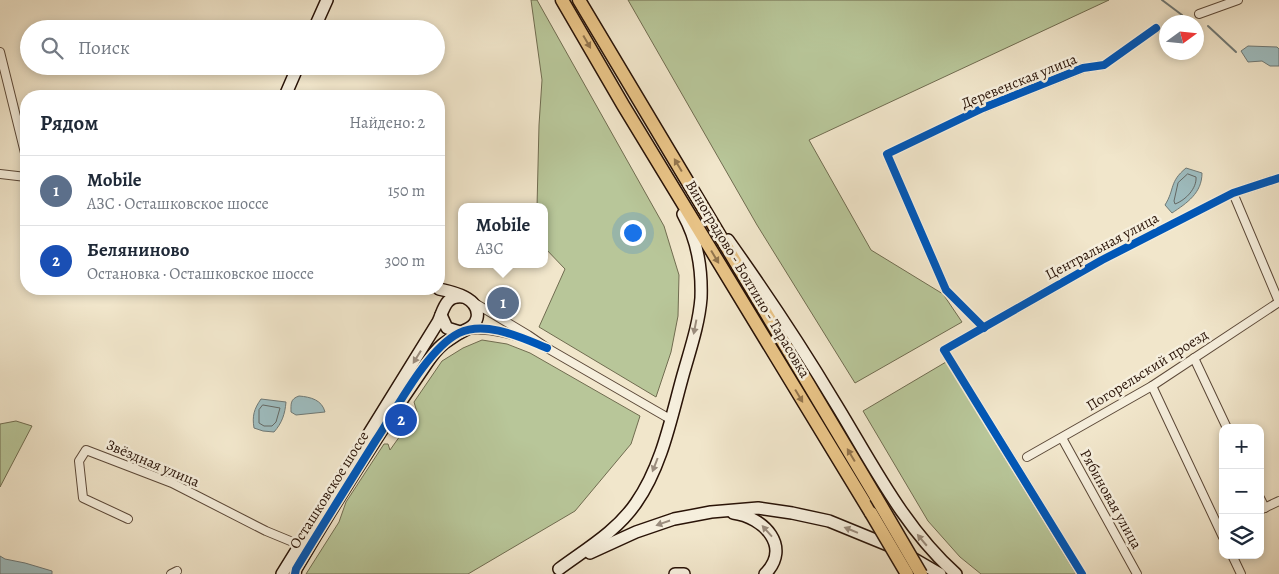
<!DOCTYPE html>
<html lang="ru">
<meta charset="utf-8">
<style>
:root{--surface:#fff;--page:#f2f2f3;--text:#1f2937;--muted:#747a83;--line:#e0e1e3;--accent:#8f2418}
body{margin:0;font-family:Alegreya,serif;background:var(--page);color:var(--text)}
.controls{position:absolute;right:15px;bottom:15px;display:grid;overflow:hidden;border-radius:10px;box-shadow:0 2px 8px #0003}
.controls button{width:45px;height:45px;display:grid;place-items:center;padding:0;border:0;border-bottom:1px solid var(--line);background:var(--surface);color:var(--text);font:25px sans-serif}
.compass{position:absolute;left:1159px;top:15px;width:45px;height:45px;border-radius:50%;background:var(--surface);box-shadow:0 2px 8px #0003;rotate:75deg}
.you{position:absolute;left:632px;top:232px;width:18px;height:18px;margin:-12px;border:4px solid #fff;border-radius:50%;background:#1a73e8;box-shadow:0 0 0 8px #1a73e833}
.badge{display:grid;place-items:center;width:32px;height:32px;border-radius:50%;background:var(--accent);color:#fff;font-size:16px;font-weight:700}
.pin{position:absolute;translate:-50% -50%;border:2px solid #fff;box-shadow:0 1px 5px #0006}
.popup{position:absolute;left:458px;top:203px;width:90px;height:65px;box-sizing:border-box;display:grid;place-content:center;border-radius:10px;background:var(--surface);filter:drop-shadow(0 1px 4px #0005);font-size:16px;white-space:nowrap;color:var(--muted)}
.popup b{font-size:19px;color:var(--text)}
.popup::after{content:'';position:absolute;left:50%;top:100%;margin-left:-10px;border:10px solid transparent;border-top-color:var(--surface)}
.list{margin:0;padding:0;list-style:none}
h2{display:flex;justify-content:space-between;align-items:center;height:65px;margin:0;padding:0 20px;font-size:21px}
h2 small{font-size:16px;font-weight:400;color:var(--muted)}
.list li{display:grid;grid-template-columns:32px 1fr auto;gap:15px;align-items:center;box-sizing:border-box;height:70px;padding:0 20px;border-top:1px solid var(--line)}
.list b{display:block;font-size:19px;white-space:nowrap}
.list p{margin:0;font-size:16px;white-space:nowrap;color:var(--muted)}
.list em{font-size:16px;font-style:normal;color:var(--muted)}
.icon{flex:none;width:28px;height:28px;fill:none;stroke:currentColor;stroke-width:2;stroke-linecap:round;stroke-linejoin:round}
.map{position:relative;flex:none;width:1279px;height:574px;overflow:hidden}
.search{position:absolute;background:var(--surface);box-shadow:0 2px 8px #0003;left:20px;top:20px;width:425px;height:55px;display:flex;align-items:center;gap:12px;box-sizing:border-box;padding:0 18px;border-radius:28px;color:var(--muted);font-size:19px}
.panel{position:absolute;background:var(--surface);box-shadow:0 2px 8px #0003;left:20px;top:90px;width:425px;height:205px;border-radius:20px}
.map>svg:first-child{display:block}
</style>
<div class="map">
<svg width="1279" height="574" viewBox="0 0 1279 574">
<rect width="100%" height="100%" fill="#f1e6cb"/>
<filter id="stains"><feTurbulence type="fractalNoise" baseFrequency=".004" numOctaves="4"/><feColorMatrix values="0 0 0 0 .2 0 0 0 0 .09 0 0 0 0 .02 0 0 0 .5 -.17"/></filter>
<radialGradient id="worn" r=".72"><stop offset=".6" stop-color="#630" stop-opacity="0"/><stop offset="1" stop-color="#630" stop-opacity=".3"/></radialGradient>
<!-- green -->
<g fill="#b8c699" stroke="#706c50">
<path d="M531,0h6l127,226 15,49 -1,41 -7,36 -15,45 -117,-70 26,-58 -21,-22v-40h-7l2,-82 3,-45z"/>
<path d="M628,0h481l-300,140 62,110 72,44 19,28 -107,61 -98,-158z"/>
<path d="M482,340l25,4 23,9 110,63 -9,28 -56,67 -107,63h-162l33,-52 7,-20 38,-58h4l2,6 27,-38 -3,-10 28,-41 21,-13z"/>
<path d="M946,362l130,212h-95l-21,-17 -32,-36 -65,-110z"/>
<path d="M16,421l16,5 -32,61v-63z"/>
</g>
<!-- water -->
<g fill="#9ebdc0" stroke="#6f7976">
<path d="M1248,46l29,1 2,2v17h-9l-8,-5 -14,1 -7,-11z"/>
<path d="M1186,168l16,5c0,20 -15,30 -30,40l-7,-8c10,-16 4,-23 21,-37z"/>
<path d="M299,396c12,1 23,4 26,16l-29,3 -5,-3c0,-8 -1,-13 8,-16z"/>
<path d="M261,399l25,3c-1,12 -4,21 -12,30l-11,-1 -9,-3c-2,-12 0,-19 7,-29z"/>
<path d="M0,556l5,3 20,4 27,8v3h-52z"/>
</g>
<g fill="none" stroke-linecap="round" stroke-linejoin="round">
<!-- shore -->
<g stroke="#646864" stroke-width="1">
<path d="M1188,174l8,3c1,11 -10,23 -21,27l-1,-3 4,-18z"/>
<path d="M263,405l17,3 -4,14 -4,4h-8l-5,-3v-13z"/>
</g>
<!-- stream -->
<g stroke="#6f7976" stroke-width="2">
<path d="M1162,0l20,15"/>
<path d="M1208,26l28,26"/>
</g>
<!-- street casing -->
<g stroke="#5b4838" stroke-width="10">
<g id="street">
<path d="M1199,14l39,-14"/>
<path d="M0,52l26,105"/>
<path d="M0,174l26,3"/>
<path d="M1233,193l46,109"/>
<path d="M473,302l55,33 19,13 123,71"/>
<path d="M984,328l-38,-38 -59,-136 96,-46 100,-40 21,-3 52,-37"/>
<path d="M469,330c23,-2 43,4 64,12"/>
<path d="M1194,358l33,70"/>
<path d="M1152,386l71,151"/>
<path d="M1062,438l75,136"/>
<path d="M1027,457l125,-71 127,-84"/>
<path d="M1260,498l5,10"/>
<path d="M1260,510l19,-9"/>
<path d="M128,519l-45,-21 -4,-37 7,-11 86,33 94,48 34,14"/>
<path d="M1232,555l9,19"/>
<path d="M171,574l6,-3"/>
<path d="M1082,574l-138,-224 158,-90 131,-67 46,-15"/>
</g>
</g>
<!-- secondary casing -->
<g stroke="#291307" stroke-width="14">
<g id="secondary">
<path d="M314,29l13,-29"/>
<path d="M285,96l13,-30"/>
<path d="M728,240c37,52 73,106 106,161 37,60 69,126 122,173"/>
<path d="M441,315l6,13 13,4"/>
<path d="M733,513c31,4 59,34 32,61"/>
<path d="M590,553l46,-21 38,-13 37,-7 47,-4 34,5 37,8 66,27"/>
<path d="M909,556l31,18"/>
<path d="M559,569c27,-20 58,-38 77,-66 26,-37 35,-85 47,-128 7,-25 16,-51 18,-77 1,-29 -4,-59 -18,-84"/>
<path d="M282,574l156,-252c6,-13 7,-27 25,-25"/>
<path d="M295,574l1,-5c41,-70 85,-139 131,-206 4,-6 9,-13 15,-18 5,-4 10,-7 16,-11 7,-5 16,-5 19,-16 4,-20 -24,-26 -38,-29"/>
<path d="M675,574h9"/>
</g>
</g>
<!-- primary casing -->
<g stroke="#291307" stroke-width="15">
<g id="primary">
<path d="M562,0l61,105 248,408"/>
<path d="M579,0l297,497"/>
</g>
</g>
<!-- street -->
<use href="#street" stroke="#f6efdd" stroke-width="8"/>
<!-- secondary -->
<use href="#secondary" stroke="#f6efdd" stroke-width="11"/>
<!-- primary -->
<use href="#primary" stroke="#e8c386" stroke-width="12"/>
<!-- primary-bridge casing -->
<g stroke="#291307" stroke-width="15" stroke-linecap="butt">
<g id="primary-bridge">
<path d="M876,497l45,77"/>
<path d="M871,513l36,61"/>
</g>
</g>
<!-- primary-bridge -->
<use href="#primary-bridge" stroke="#e8c386" stroke-width="12"/>
<!-- cycleway casing -->
<g stroke="#f6efdd" stroke-width="11">
<g id="cycleway">
<path d="M984,328l-38,-38 -59,-136 96,-46 100,-40 21,-3 52,-37"/>
<path d="M295,574l1,-5c26,-43 53,-86 80,-129 20,-30 51,-91 83,-107 27,-13 63,5 88,15"/>
<path d="M1082,574l-138,-224 158,-90 131,-67 46,-15"/>
</g>
</g>
<!-- cycleway -->
<use href="#cycleway" stroke="#0057b8" stroke-width="8"/>
</g>
<!-- one-way arrows -->
<defs><path id="oneway-solid" d="M-6-.8H1V-3.2L6.5 0L1 3.2V.8H-6Z" transform="scale(1.25)"/></defs>
<g fill="#92744d">
<use href="#oneway-solid" transform="translate(587 42) rotate(60)"/>
<use href="#oneway-solid" transform="translate(678 165) rotate(-121)"/>
<use href="#oneway-solid" transform="translate(715 257) rotate(59)"/>
<use href="#oneway-solid" transform="translate(799 396) rotate(59)"/>
<use href="#oneway-solid" transform="translate(851 455) rotate(-121)"/>
</g>
<g fill="#9a8c7d">
<use href="#oneway-solid" transform="translate(695 327) rotate(101)"/>
<use href="#oneway-solid" transform="translate(417 357) rotate(122)"/>
<use href="#oneway-solid" transform="translate(655 465) rotate(111)"/>
<use href="#oneway-solid" transform="translate(663 523) rotate(161)"/>
<use href="#oneway-solid" transform="translate(851 530) rotate(-158)"/>
<use href="#oneway-solid" transform="translate(767 531) rotate(-132)"/>
<use href="#oneway-solid" transform="translate(922 540) rotate(-130)"/>
</g>
<g text-anchor="middle" stroke-width="5" stroke-linejoin="round" paint-order="stroke">
<!-- street labels -->
<g font-size="15" fill="#291307" stroke="#f6efdd">
<text transform="translate(1019 81) rotate(-22)" y="5">Деревенская улица</text>
<text transform="translate(1102 246) rotate(-28)" y="5">Центральная улица</text>
<text transform="translate(748 279) rotate(59)" y="5">Виноградово - Болтино - Тарасовка</text>
<text transform="translate(1147 370) rotate(-32)" y="5">Погорельский проезд</text>
<text transform="translate(153 463) rotate(23)" y="5">Звёздная улица</text>
<text transform="translate(329 490) rotate(-58)" y="5">Осташковское шоссе</text>
<text transform="translate(1111 499) rotate(61)" y="5">Рябиновая улица</text>
</g>
</g>
<rect width="100%" height="100%" filter="url(#stains)"/>
<rect width="100%" height="100%" fill="url(#worn)"/>
</svg>
<div class="controls">
<button>+</button>
<button>−</button>
<button><svg class="icon" aria-label="layers" viewBox="0 0 24 24"><path d="M12 4l9 5-9 5-9-5zM3 14l9 5 9-5"/></svg></button>
</div>
<svg class="compass" viewBox="-18 -18 36 36"><path d="M0-13l5 13h-10z" fill="#e53935"/><path d="M0 13l5-13h-10z" fill="#747a83"/></svg>
<div class="you"></div>
<div class="pin badge" style="left:503px;top:303px;background:#5c6f8a">1</div>
<div class="popup"><b>Mobile</b>АЗС</div>
<div class="pin badge" style="left:401px;top:420px;background:#1a4fb4">2</div>
<div class="search"><svg class="icon" aria-label="search" viewBox="0 0 24 24"><circle cx="10" cy="10" r="6"/><path d="M15 15l6 6"/></svg>Поиск</div>
<section class="panel">
<h2>Рядом<small>Найдено: 2</small></h2>
<ul class="list">
<li><span class="badge" style="background:#5c6f8a">1</span><div><b>Mobile</b><p>АЗС · Осташковское шоссе</p></div><em>150 m</em></li>
<li><span class="badge" style="background:#1a4fb4">2</span><div><b>Беляниново</b><p>Остановка · Осташковское шоссе</p></div><em>300 m</em></li>
</ul>
</section>
</div>
